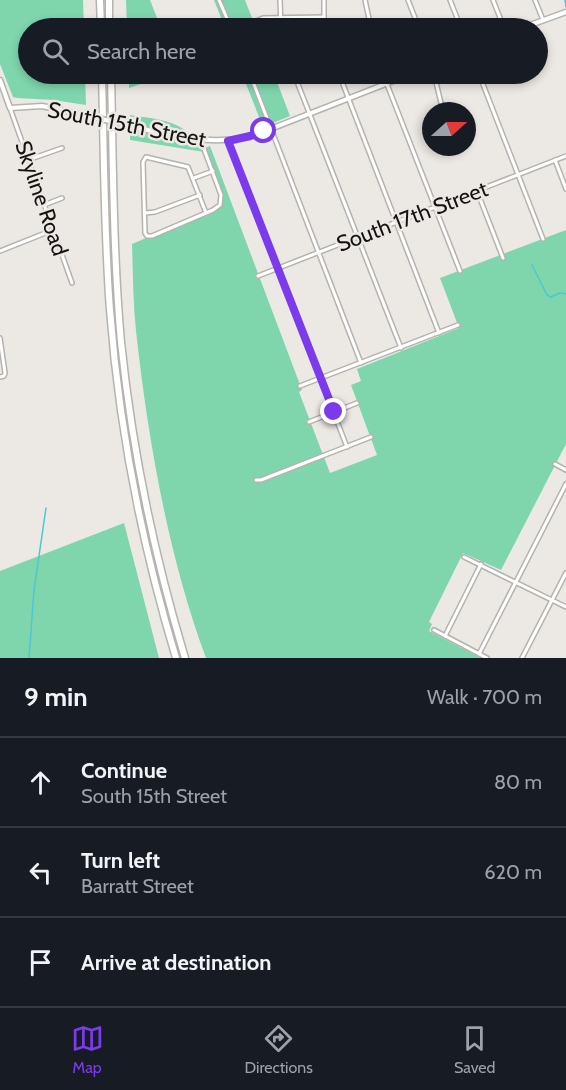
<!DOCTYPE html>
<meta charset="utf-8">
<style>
:root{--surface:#171b24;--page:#242831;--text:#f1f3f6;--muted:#9ea1a6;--line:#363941;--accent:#7c3aed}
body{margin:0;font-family:Cabin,sans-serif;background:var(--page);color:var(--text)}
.compass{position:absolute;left:422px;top:102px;width:54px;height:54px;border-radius:50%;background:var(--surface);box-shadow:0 3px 9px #0003;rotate:69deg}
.stop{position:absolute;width:18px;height:18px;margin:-14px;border:4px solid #7c3aed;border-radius:50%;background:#fff}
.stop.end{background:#7c3aed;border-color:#fff;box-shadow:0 2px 6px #0008}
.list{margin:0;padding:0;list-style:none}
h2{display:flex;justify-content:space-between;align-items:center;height:78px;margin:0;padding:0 24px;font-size:26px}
h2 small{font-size:20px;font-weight:400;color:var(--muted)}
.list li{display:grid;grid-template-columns:39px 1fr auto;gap:18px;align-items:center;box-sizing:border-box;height:90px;padding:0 24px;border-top:2px solid var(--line)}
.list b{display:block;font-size:22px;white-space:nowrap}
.list p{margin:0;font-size:20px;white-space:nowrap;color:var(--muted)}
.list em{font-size:20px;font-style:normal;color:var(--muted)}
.icon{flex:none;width:33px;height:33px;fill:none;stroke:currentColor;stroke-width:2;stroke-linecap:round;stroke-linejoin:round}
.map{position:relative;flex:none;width:566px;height:658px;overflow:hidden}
.search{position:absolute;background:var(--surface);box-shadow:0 3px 9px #0003;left:18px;right:18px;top:18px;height:66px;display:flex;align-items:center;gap:15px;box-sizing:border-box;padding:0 21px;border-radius:33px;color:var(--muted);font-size:22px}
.sheet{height:348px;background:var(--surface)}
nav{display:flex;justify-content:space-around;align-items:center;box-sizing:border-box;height:84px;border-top:2px solid var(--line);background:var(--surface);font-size:16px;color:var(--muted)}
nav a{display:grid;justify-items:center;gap:3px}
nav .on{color:var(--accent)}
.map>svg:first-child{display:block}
</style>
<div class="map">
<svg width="566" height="658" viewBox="0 0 566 658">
<rect width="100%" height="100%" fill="#ece9e4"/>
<!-- green -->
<g fill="#7fd6ac">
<path d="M0,0h83l1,28h-56v46h57l1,31 -33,-5 -36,-2 -4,-1 -13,-33z"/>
<path d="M126,0h24l11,28h-34z"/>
<path d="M214,0h31l11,28h-31z"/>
<path d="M129,74h42l-42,14z"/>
<path d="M242,74h32l16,42 -27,11z"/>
<path d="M130,115c32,5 54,5 72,34l8,-3 92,244 -3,2 31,81 47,-18 -26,-70 10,-4 -4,-12 102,-41 -19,-50 126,-48v214l-65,126 -38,-17 -34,69 3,2 -3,7 52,27h-275c-38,-102 -58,-219 -70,-327 -3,-28 -3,-58 -4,-87l85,-36 5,-9 -18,-47 -74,-12z"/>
<path d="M124,523l35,135h-159v-87z"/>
</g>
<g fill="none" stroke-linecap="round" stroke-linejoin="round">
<!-- stream -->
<g stroke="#4cc7d6" stroke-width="1.5">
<path d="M565,0l1,7"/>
<path d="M532,265l15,30 4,2 9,-4 6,1"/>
<path d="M29,658l5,-68 12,-82"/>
</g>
<!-- street casing -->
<g stroke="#b5b3ae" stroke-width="6">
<g id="street">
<path d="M219,0l12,28"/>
<path d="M280,0l1,28"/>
<path d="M324,0v28"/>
<path d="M365,0l6,28"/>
<path d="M408,0l11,28"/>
<path d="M450,0l11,28"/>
<path d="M493,0l11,28"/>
<path d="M535,0l8,20"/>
<path d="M254,22l9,-4 61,-1"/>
<path d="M250,74l111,289"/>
<path d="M294,74l107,274"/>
<path d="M339,74l100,259"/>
<path d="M383,74l77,197"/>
<path d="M434,74l7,29"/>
<path d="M479,74l64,165"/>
<path d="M10,108l62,175"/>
<path d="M201,141l20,54 -1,10 -7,5 -61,26h-5l-2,-3 -2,-71 3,-5 42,10 18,46"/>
<path d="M228,141l119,306"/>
<path d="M28,160l34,-12"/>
<path d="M555,160l11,29"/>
<path d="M194,178l19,-7"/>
<path d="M477,191l26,67"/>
<path d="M44,205l18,-7"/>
<path d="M145,213l10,-1 45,-17"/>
<path d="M0,251l53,-21"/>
<path d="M258,276l308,-120"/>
<path d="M0,338l5,35 -1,3 -4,1"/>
<path d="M300,386l158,-61"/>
<path d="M309,422l48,-19"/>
<path d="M555,464l11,6"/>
<path d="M256,480h5l110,-43"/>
<path d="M464,557l102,50"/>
<path d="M434,630l53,28"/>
<path d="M445,636l36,-72"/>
<path d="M479,654l87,-170"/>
<path d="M522,658l44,-85"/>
</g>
</g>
<!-- secondary casing -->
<g stroke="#b5b3ae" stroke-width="7">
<g id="secondary">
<path d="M522,28l44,-16"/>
<path d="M0,80l10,28 32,-2 51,11"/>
<path d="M122,124c45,10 81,22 128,13l161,-63"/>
</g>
</g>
<!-- highway casing -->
<g stroke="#b5b3ae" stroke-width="9">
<g id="highway">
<path d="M100,0l1,28"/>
<path d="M109,0v28"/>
<path d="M102,74c2,78 2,157 8,236 9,118 32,235 66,348"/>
<path d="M111,74c2,89 2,179 10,268 11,107 33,213 64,316"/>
</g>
</g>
<!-- street -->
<use href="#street" stroke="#fff" stroke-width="3"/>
<!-- secondary -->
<use href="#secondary" stroke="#fff" stroke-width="4"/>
<!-- highway -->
<use href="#highway" stroke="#fff" stroke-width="6"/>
<!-- secondary-bridge casing -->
<g stroke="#b5b3ae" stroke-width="7" stroke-linecap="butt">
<path id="secondary-bridge" d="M93,117l29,7"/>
</g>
<!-- secondary-bridge -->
<use href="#secondary-bridge" stroke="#fff" stroke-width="4"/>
</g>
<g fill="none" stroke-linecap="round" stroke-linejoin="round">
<!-- route -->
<path stroke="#7c3aed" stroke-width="8" d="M264,131l-14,5 -22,5 106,271"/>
</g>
<g text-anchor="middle" stroke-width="5" stroke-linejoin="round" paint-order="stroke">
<!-- street labels -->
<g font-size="22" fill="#141312" stroke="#ece9e4">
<text transform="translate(127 124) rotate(11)" y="8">South 15th Street</text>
<text transform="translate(42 198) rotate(71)" y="8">Skyline Road</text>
<text transform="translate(412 216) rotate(-21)" y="8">South 17th Street</text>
</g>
</g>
</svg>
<svg class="compass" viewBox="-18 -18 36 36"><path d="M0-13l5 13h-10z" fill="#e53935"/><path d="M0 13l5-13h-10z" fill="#9ea1a6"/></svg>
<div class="stop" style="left:264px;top:131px"></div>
<div class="stop end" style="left:334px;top:412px"></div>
<div class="search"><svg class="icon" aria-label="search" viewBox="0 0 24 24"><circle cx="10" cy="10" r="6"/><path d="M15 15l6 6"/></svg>Search here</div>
</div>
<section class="sheet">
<h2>9 min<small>Walk · 700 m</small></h2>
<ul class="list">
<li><svg class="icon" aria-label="ahead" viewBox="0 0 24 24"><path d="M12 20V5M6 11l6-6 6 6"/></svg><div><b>Continue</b><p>South 15th Street</p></div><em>80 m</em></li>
<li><svg class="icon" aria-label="left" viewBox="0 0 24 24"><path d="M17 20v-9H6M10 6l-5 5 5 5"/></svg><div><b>Turn left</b><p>Barratt Street</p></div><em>620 m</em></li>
<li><svg class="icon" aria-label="arrive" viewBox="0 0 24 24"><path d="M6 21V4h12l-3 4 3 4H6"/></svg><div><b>Arrive at destination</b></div></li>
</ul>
</section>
<nav>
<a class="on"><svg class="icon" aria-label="map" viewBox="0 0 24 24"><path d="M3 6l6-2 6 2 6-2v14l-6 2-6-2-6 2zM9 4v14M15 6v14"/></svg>Map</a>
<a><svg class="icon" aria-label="directions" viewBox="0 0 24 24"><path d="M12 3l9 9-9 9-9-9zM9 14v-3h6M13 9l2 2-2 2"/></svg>Directions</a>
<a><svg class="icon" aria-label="saved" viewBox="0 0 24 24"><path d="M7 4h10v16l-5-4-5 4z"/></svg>Saved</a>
</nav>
